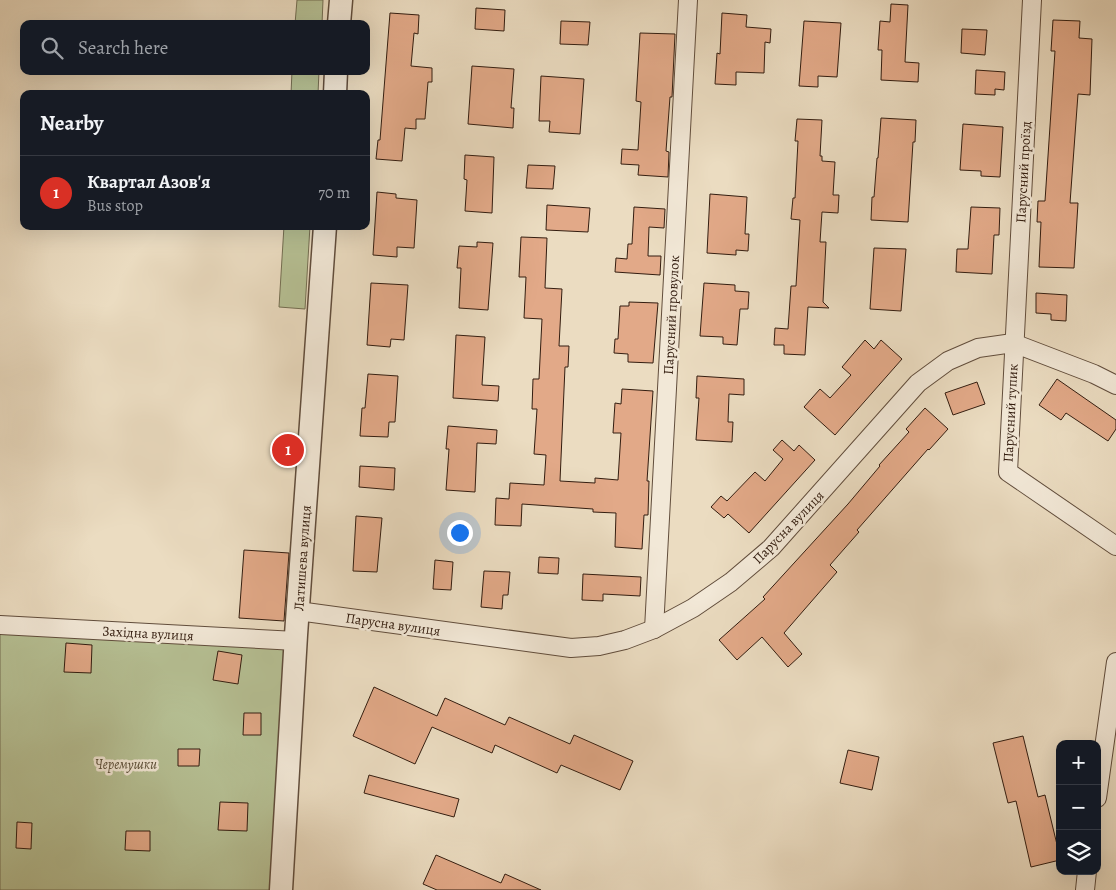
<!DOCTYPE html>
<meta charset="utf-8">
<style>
:root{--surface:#171b24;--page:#20242c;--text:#f1f3f6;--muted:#9ea1a6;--line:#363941;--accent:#d93025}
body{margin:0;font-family:Alegreya,serif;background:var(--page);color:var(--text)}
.controls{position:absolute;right:15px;bottom:15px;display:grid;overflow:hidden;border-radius:10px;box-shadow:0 5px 20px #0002}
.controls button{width:45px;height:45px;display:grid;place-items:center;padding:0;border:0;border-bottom:1px solid var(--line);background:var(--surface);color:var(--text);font:25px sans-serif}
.you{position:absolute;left:459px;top:532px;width:18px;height:18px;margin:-12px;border:4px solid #fff;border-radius:50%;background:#1a73e8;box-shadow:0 0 0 8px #1a73e833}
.badge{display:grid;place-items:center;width:32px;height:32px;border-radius:50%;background:var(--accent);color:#fff;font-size:16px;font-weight:700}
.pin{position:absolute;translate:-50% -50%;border:2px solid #fff;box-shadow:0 1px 5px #0006}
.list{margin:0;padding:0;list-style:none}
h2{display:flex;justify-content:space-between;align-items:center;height:65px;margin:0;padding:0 20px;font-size:21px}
h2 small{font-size:16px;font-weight:400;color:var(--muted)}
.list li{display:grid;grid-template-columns:32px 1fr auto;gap:15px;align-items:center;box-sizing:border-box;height:75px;padding:0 20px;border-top:1px solid var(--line)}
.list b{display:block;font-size:19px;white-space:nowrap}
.list p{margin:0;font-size:16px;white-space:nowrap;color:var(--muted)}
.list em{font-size:16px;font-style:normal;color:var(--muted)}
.icon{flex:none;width:28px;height:28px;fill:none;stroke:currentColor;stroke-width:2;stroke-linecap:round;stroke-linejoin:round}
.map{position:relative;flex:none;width:1116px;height:890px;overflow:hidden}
.search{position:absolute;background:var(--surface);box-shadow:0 5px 20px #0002;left:20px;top:20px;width:350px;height:55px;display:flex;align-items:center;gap:12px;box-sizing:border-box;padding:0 18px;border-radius:10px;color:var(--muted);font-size:19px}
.panel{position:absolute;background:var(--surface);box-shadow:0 5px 20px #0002;left:20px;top:90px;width:350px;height:140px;border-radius:10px}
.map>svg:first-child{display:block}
</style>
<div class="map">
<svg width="1116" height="890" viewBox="0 0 1116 890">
<rect width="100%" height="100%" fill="#ebdcc1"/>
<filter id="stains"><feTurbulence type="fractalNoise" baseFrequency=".004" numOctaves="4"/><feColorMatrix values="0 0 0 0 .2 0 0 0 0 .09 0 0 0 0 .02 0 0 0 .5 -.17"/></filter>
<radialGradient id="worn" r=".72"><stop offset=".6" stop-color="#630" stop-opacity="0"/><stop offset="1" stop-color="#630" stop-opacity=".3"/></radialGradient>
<!-- green -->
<g fill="#b6c094" stroke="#746e52">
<path d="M297,0h26l-1,24h-27z"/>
<path d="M292,71h27l-1,23h-27z"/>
<path d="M284,226h26l-5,83 -26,-2z"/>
<path d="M0,631l286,15 -15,244h-271z"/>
</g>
<!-- building -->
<g fill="#e2a988" stroke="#331d10">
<path d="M891,4l17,1 -3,57 14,1 -1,19 -37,-2 1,-30h-4l2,-29 10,1z"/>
<path d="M476,8l29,2 -1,21 -29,-2z"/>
<path d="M390,13l29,2 -1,19 -4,-1 -3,33 21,2v14h-4l-3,37h-9v10l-11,-1 -3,33 -26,-2 2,-19h2z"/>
<path d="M722,13l25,2 -1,12 25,2 -1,14 -5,-1 -1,31 -28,-1v13l-21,-1 2,-31 3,1z"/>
<path d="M1053,20l27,1 -1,17 13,1 -2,56 -12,-1 -8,109h8l-4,65 -35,-1 2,-45h-4l1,-21h7l10,-150h-4z"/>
<path d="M561,21l29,1 -2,23 -28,-1z"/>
<path d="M804,21l37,2 -4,54 -19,-1v11l-19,-1z"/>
<path d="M962,29l25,1 -2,25 -24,-2z"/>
<path d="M640,33l35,1 -3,63h-2l-4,54 3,1 -1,25 -30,-2 1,-10 -18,-1 1,-15 16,1 3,-48 -5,-1z"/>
<path d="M472,66l42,3 -3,39h3l-1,20 -45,-4z"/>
<path d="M976,70l29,2 -1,18 -9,-1v6l-20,-1z"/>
<path d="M541,76l43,3 -4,55 -31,-2 1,-11h-11z"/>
<path d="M881,118l35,2 -1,22h-2l-5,80 -37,-2 1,-23h2l3,-39h1z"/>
<path d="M797,119l25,1 -2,36h2v5l13,1 -2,33h6l-1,18 -16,-1 -2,30h6l-3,60 6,6 -21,-1 -3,48 -21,-1v-9h-10l1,-17 13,1 3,-43h5l4,-66 -9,-1 2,-21h2l3,-57h-3z"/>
<path d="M963,124l40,3 -3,50 -19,-1v-5l-21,-1z"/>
<path d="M465,155l29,2 -2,56 -27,-2 2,-31 -3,-1z"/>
<path d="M528,165l27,1 -2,23 -27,-1z"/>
<path d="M377,192l19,2v4l21,2 -3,48 -17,-1v10l-24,-2z"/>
<path d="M710,194l37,3 -2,37h4l-1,17 -12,-1v5l-29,-2z"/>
<path d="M547,205l43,3 -2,24 -42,-2z"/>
<path d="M634,207l31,2 -1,19 -15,-1 -1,29h13l-1,19 -45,-3 1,-14 11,1 1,-15h4z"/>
<path d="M971,207l29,1 -1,27h-5l-2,39 -36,-2 1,-23h11z"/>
<path d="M521,237l26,1 -2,50 17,1 -3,57h10l-1,21h-3l-5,114 35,2v-5l23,2 3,-47h-8l2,-30 6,1 1,-15 31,2 -6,90h2l-1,34h-4l-2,34 -27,-2 1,-34 -23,-1v-3l-71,-5 -1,22 -26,-1 1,-27 13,1 1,-16 34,2 2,-30 -12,-1 3,-45h-5l1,-30h6l3,-60 -18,-1 2,-41h-7z"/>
<path d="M477,242l16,1 -5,67 -29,-2 2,-40h-4l2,-22 18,1z"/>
<path d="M874,248l32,1 -5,62 -31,-2z"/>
<path d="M371,283l37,2 -4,55 -13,-1 -1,8 -23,-2z"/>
<path d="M704,283l31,2v6l14,1 -1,17h-8l-3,36 -14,-1v-7l-23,-1z"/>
<path d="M1036,293l31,2 -1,26 -15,-1v-6l-15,-1z"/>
<path d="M629,302l29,1 -5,60 -25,-1v-8l-14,-1 1,-14h3l2,-33h9z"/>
<path d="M456,335l29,2 -3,48 17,1 -1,15 -45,-3z"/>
<path d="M865,340l9,9 7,-9 21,19 -67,76 -31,-28 16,-18 10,9 21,-23 -9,-8z"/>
<path d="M368,374l30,2 -3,46h-6l-1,15 -28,-1 2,-28h3z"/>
<path d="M697,376l47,3v16l-15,-1 -1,28h5l-1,20 -36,-2 3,-42h-3z"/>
<path d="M1057,379l59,41v9l-8,12 -42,-28 -5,7 -22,-15z"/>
<path d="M977,382l8,22 -32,11 -8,-22z"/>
<path d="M925,408l23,21 -19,21 -1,-1 -71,81 2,2 -29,33 7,7 -53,61 18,21 -14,13 -26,-30 -25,23 -18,-20 46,-41 -2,-2 85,-93 32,-38 -1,-1 30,-33 -3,-3z"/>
<path d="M448,426l49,4 -1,14 -19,-1 -2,49 -29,-2 3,-41h-3z"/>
<path d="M782,440l12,11 5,-6 16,15 -66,73 -21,-19 -4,4 -13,-11 10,-11 6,5 28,-29 10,9 18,-22 -10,-9z"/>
<path d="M360,466l35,2 -1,22 -35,-3z"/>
<path d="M356,516l26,2 -5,54 -24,-1z"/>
<path d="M244,550l45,3 -5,68 -45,-3z"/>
<path d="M539,557l20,1 -1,16 -20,-1z"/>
<path d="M435,560l18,2 -2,28 -18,-1z"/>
<path d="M484,571l26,1 -2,23h-5l-1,14 -21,-2z"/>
<path d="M583,574l58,3 -1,19 -37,-2v7l-21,-1z"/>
<path d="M66,643l26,2 -1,28 -27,-1z"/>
<path d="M218,651l24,4 -4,29 -25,-4z"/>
<path d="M374,687l63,29 8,-18 60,27 4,-8 61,27 4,-9 59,26 -13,29 -59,-25 -4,8 -62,-28 -3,8 -60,-26 -17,37 -62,-28z"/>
<path d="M244,713h17v22h-18z"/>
<path d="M1023,736l15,61 7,-2 15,62v3l-29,7 -15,-66 -8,2 -15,-60z"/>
<path d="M178,749h22l-1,17h-21z"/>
<path d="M848,750l31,7 -7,33 -32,-7z"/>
<path d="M369,775l90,24 -5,18 -90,-24z"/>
<path d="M220,802l28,1 -1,28 -29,-1z"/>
<path d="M17,822l15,1 -1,26 -15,-1z"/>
<path d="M126,831h24v20l-25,-1z"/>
<path d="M436,855l65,28 4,-9 36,16h-104l-14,-6z"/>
</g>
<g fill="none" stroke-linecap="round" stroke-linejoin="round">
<!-- minor casing -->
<g stroke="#614d3c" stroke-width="20">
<g id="minor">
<path d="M1032,0l-24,472 108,74"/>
<path d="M298,611l273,37 28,-2 26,-6 29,-11 39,-21 38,-26 40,-34 147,-165 30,-22 30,-13 35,-5 81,31 22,11"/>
<path d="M0,625l296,16"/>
<path d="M654,629l34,-629"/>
<path d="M1097,798l19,-136"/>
<path d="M1085,890l2,-19"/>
</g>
</g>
<!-- tertiary casing -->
<g stroke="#614d3c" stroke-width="25">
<g id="tertiary">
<path d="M339,24l2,-24"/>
<path d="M335,94l1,-23"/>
<path d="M281,890l15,-255 29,-409"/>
</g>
</g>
<!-- minor -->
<use href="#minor" stroke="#f2e8d7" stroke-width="18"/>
<!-- tertiary -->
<use href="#tertiary" stroke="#f2e8d7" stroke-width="22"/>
</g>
<g text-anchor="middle" stroke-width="5" stroke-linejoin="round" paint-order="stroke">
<!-- street labels -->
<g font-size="14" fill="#331d10" stroke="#f2e8d7">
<text transform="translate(1023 172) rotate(-87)" y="5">Парусний проїзд</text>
<text transform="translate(671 315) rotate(-87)" y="5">Парусний провулок</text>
<text transform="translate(1010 413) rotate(-87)" y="5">Парусний тупик</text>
<text transform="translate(788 527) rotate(-46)" y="5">Парусна вулиця</text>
<text transform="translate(302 558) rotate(-86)" y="5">Латишева вулиця</text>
<text transform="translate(393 624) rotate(8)" y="5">Парусна вулиця</text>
<text transform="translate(148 633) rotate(3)" y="5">Західна вулиця</text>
</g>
<!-- park labels -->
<g font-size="14" font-style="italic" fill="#5a4e38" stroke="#f2e8d7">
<text x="126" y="769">Черемушки</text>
</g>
</g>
<rect width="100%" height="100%" filter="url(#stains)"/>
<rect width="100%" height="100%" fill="url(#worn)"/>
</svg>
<div class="controls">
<button>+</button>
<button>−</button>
<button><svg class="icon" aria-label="layers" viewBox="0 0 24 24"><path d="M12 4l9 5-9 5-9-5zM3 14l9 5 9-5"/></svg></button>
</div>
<div class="you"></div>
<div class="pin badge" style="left:288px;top:450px">1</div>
<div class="search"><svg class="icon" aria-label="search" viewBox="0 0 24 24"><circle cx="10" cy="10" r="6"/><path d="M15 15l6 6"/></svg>Search here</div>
<section class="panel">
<h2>Nearby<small></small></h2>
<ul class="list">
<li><span class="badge">1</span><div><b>Квартал Азов'я</b><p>Bus stop</p></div><em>70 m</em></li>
</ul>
</section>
</div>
